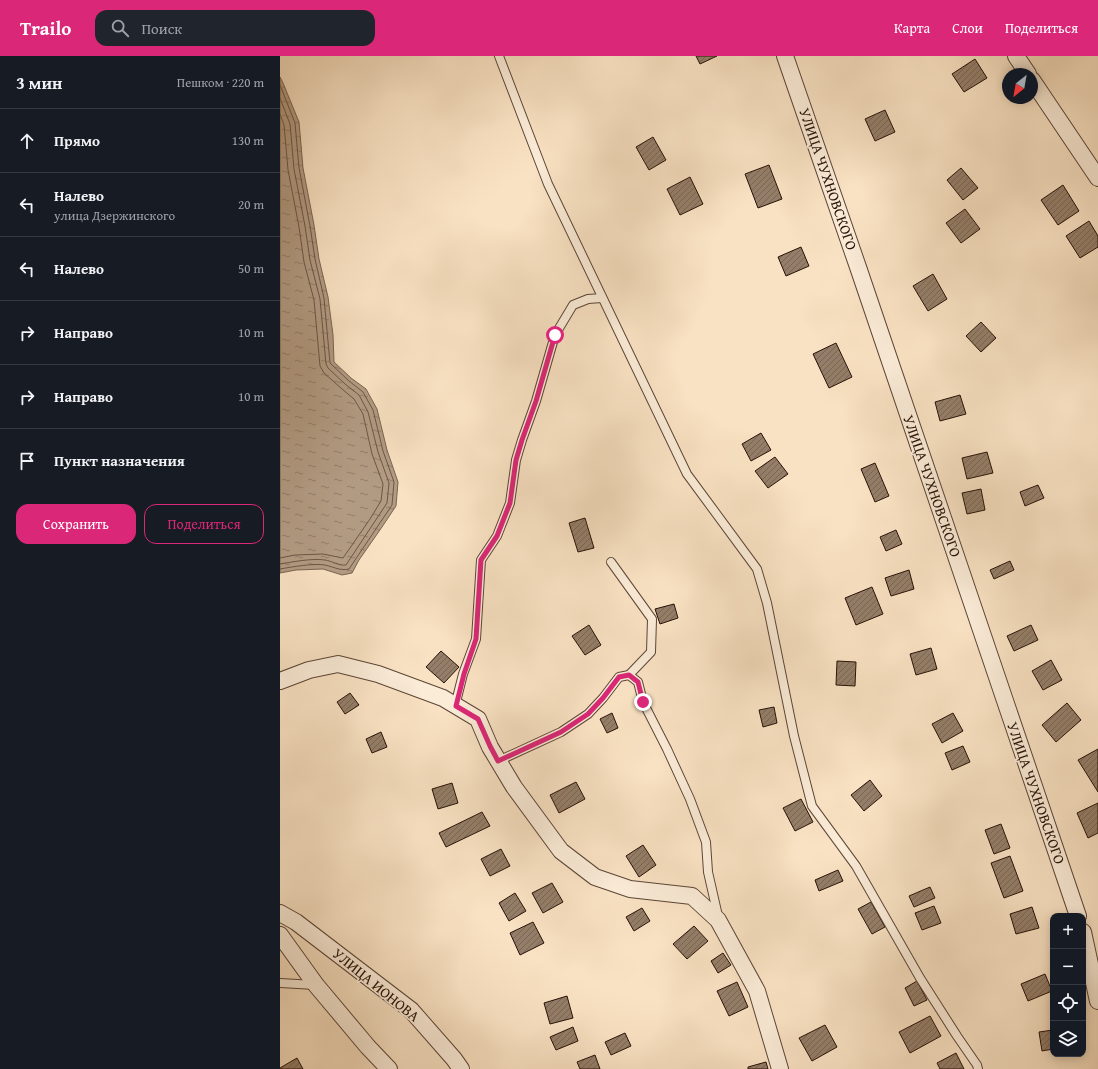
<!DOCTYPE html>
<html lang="ru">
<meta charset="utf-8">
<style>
:root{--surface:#171b24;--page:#20242c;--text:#f1f3f6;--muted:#9ea1a6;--line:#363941;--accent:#db2777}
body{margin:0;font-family:"Gentium Book Plus",serif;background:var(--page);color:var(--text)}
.controls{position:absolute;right:12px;bottom:12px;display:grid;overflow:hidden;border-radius:8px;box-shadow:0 2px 10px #0003}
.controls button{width:36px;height:36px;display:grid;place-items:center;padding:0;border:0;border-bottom:1px solid var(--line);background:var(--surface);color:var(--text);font:20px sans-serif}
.compass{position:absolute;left:722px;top:12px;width:36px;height:36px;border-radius:50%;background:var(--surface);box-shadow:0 2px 10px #0003;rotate:211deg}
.stop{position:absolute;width:12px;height:12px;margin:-9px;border:3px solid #db2777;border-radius:50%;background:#fff}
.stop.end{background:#db2777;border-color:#fff;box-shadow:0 1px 4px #0008}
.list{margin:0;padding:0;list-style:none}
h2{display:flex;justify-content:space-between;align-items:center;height:52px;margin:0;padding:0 16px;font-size:17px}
h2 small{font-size:13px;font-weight:400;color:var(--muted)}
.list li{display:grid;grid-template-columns:26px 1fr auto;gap:12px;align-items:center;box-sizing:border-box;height:64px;padding:0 16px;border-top:1px solid var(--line)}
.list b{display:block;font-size:15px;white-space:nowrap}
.list p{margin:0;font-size:13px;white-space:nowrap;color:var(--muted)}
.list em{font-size:13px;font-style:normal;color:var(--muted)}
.actions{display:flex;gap:8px;padding:12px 16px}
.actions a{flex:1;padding:9px 0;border:1px solid var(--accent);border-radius:12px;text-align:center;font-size:14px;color:var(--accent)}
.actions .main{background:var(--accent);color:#fff}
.icon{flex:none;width:22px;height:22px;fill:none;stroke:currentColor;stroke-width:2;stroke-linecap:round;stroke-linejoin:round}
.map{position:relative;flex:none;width:818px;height:1013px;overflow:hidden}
header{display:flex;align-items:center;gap:24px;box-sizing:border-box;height:56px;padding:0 20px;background:var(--accent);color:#fff}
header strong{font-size:19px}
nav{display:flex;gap:22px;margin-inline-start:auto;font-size:14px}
.search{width:280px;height:36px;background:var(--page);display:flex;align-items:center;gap:10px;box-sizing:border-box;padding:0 14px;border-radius:12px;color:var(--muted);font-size:15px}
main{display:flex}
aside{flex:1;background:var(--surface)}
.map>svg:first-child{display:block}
</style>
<header>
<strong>Trailo</strong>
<div class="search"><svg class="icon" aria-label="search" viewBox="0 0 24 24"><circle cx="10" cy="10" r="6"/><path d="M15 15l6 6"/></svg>Поиск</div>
<nav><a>Карта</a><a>Слои</a><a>Поделиться</a></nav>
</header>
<main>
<aside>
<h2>3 мин<small>Пешком · 220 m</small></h2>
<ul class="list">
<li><svg class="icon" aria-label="ahead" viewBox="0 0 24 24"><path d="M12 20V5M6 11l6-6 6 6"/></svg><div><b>Прямо</b></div><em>130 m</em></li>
<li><svg class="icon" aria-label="left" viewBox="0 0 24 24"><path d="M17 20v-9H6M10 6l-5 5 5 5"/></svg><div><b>Налево</b><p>улица Дзержинского</p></div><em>20 m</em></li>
<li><svg class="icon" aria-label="left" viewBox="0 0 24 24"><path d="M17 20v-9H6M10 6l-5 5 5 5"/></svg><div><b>Налево</b></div><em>50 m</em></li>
<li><svg class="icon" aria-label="right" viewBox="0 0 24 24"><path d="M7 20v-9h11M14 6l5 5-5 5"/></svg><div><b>Направо</b></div><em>10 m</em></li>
<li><svg class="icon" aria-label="right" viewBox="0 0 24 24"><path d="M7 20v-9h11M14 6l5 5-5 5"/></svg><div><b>Направо</b></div><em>10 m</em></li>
<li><svg class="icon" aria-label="arrive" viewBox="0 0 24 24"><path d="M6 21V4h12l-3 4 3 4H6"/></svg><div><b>Пункт назначения</b></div></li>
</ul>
<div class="actions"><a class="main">Сохранить</a><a>Поделиться</a></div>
</aside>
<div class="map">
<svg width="818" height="1013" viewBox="0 0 818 1013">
<defs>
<pattern id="water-ripples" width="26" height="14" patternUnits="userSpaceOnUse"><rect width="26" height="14" fill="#b29b83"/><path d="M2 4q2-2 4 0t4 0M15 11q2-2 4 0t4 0" fill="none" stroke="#917d69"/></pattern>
<pattern id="building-hatch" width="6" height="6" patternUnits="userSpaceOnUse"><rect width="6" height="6" fill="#947e69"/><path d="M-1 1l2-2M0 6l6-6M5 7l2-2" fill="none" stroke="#796654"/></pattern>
</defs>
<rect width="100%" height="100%" fill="#f9e2c3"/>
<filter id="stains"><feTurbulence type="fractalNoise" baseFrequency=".005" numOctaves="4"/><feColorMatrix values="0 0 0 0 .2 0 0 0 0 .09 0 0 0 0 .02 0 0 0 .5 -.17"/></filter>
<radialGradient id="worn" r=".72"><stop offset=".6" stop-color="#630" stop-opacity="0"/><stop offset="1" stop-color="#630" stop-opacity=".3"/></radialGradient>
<!-- water -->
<path fill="url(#water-ripples)" stroke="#7a6451" d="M0,21l3,6 16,39 4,46 11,57 5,34 9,38 5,38 1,27 17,16 15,11 11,20 10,41 11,32 -2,24 -14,21 -23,33 -7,13 -10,2 -19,-6 -27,1 -16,3z"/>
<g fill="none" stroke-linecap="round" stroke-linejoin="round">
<!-- shore -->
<g stroke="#6c5645" stroke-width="1">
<path d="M0,29l15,38 4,45 11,58 5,33 9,39 6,65 19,18 14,11 10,18 10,41 11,31 -2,23 -43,64c-9,2 -15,-2 -24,-4 -12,-2 -33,2 -45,4"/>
<path d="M0,42l10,26 4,45 11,57 5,34 10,39 6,65 2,4 17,16 14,11 9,17 10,40 11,31 -2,20 -41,62c-7,1 -14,-4 -21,-5 -13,-2 -33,2 -45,4"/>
<path d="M0,58l4,11 4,45 11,57 5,35 10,38 6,66 4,7 18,16 12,10 9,15 9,40 11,30 -2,17 -11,18 -27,39 -20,-4 -28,1 -15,3"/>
</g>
</g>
<!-- building -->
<g fill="url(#building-hatch)" stroke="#271107">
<path d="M416,0h21l-17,8z"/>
<path d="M695,3l12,19 -23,14 -12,-18z"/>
<path d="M605,54l10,22 -20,9 -10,-22z"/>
<path d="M373,81l13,23 -17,10 -13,-23z"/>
<path d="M489,109l13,34 -24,9 -13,-34z"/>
<path d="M681,112l17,20 -15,12 -16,-20z"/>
<path d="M410,121l13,27 -23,11 -13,-26z"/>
<path d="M783,129l16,26 -21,14 -17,-25z"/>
<path d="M685,153l15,20 -19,14 -15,-20z"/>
<path d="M809,165l9,15v11l-18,11 -14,-22z"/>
<path d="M521,191l8,19 -23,10 -8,-19z"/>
<path d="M653,218l14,25 -19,12 -15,-25z"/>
<path d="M701,266l15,16 -15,14 -15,-16z"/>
<path d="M556,287l16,34 -23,11 -16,-34z"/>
<path d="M680,339l6,19 -26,7 -5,-19z"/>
<path d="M481,377l10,17 -20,11 -9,-17z"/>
<path d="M707,396l6,21 -26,6 -5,-21z"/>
<path d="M495,401l13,17 -20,14 -13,-17z"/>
<path d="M595,407l14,33 -14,6 -14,-33z"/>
<path d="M758,429l6,13 -19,8 -5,-14z"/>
<path d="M701,433l4,21 -18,4 -5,-21z"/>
<path d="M305,462l9,30 -16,4 -9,-29z"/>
<path d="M616,474l6,14 -16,7 -6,-14z"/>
<path d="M730,505l4,9 -20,9 -4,-9z"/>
<path d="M629,514l5,19 -23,7 -6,-18z"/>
<path d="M592,531l11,27 -27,11 -11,-27z"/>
<path d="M394,548l4,14 -18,6 -5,-15z"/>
<path d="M309,569l12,20 -16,10 -13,-19z"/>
<path d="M751,569l7,15 -24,11 -7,-15z"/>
<path d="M651,592l6,21 -21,6 -6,-21z"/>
<path d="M161,595l18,16 -15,16 -18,-16z"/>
<path d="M771,604l11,20 -19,10 -11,-19z"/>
<path d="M557,605l19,1 -1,24 -19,-1z"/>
<path d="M70,637l9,12 -14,9 -8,-12z"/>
<path d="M787,647l14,17 -25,22 -14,-17z"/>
<path d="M494,651l3,16 -14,4 -4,-17z"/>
<path d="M332,657l6,15 -11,5 -7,-14z"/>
<path d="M673,657l10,18 -21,12 -10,-19z"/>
<path d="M101,676l6,15 -15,6 -6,-14z"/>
<path d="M683,690l7,16 -18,8 -7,-17z"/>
<path d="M818,693v43l-20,-32z"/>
<path d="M590,724l12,16 -18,15 -13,-16z"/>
<path d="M296,726l9,17 -26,14 -9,-18z"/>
<path d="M172,727l6,20 -20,6 -6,-20z"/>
<path d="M521,743l12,23 -18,9 -12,-23z"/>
<path d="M818,747v30l-10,5 -11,-25z"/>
<path d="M202,756l8,14 -44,21 -7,-14z"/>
<path d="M721,768l9,24 -16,6 -9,-24z"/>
<path d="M363,789l13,20 -17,12 -13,-21z"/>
<path d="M221,793l9,17 -20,10 -9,-17z"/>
<path d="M730,800l13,35 -19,7 -13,-35z"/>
<path d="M558,814l5,11 -24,10 -4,-11z"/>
<path d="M272,827l11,19 -20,11 -11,-20z"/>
<path d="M650,831l5,11 -21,9 -5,-11z"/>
<path d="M235,837l11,18 -17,10 -10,-18z"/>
<path d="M591,846l14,25 -13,7 -14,-25z"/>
<path d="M654,850l7,17 -19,7 -7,-17z"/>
<path d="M752,851l7,21 -23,6 -6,-20z"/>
<path d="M362,852l8,13 -16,10 -8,-14z"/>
<path d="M253,866l11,21 -24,12 -10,-22z"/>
<path d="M414,870l14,15 -21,18 -14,-15z"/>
<path d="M443,897l8,12 -13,8 -7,-12z"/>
<path d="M765,918l7,17 -24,10 -7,-17z"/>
<path d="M637,925l10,19 -13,6 -9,-18z"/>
<path d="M457,926l11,25 -19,9 -12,-25z"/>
<path d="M287,940l6,22 -23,6 -6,-21z"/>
<path d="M650,960l11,20 -31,17 -11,-21z"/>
<path d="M545,969l12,22 -25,14 -13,-23z"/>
<path d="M293,971l5,14 -22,9 -6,-13z"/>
<path d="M773,974v19l-11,2 -3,-19z"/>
<path d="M345,977l6,13 -20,9 -6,-13z"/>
<path d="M676,997l8,16h-24l-3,-6z"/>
<path d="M315,999l5,14h-20l-3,-7z"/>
<path d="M17,1002l6,11h-23v-1z"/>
<path d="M486,1006l2,7h-20v-2z"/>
</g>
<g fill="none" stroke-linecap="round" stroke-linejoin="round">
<!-- service casing -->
<g stroke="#5c4536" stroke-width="10">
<g id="service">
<path d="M219,0l49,128 139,290 70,95 10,34 27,133 18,70 44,60 64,112 37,58 20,29 1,4"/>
<path d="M331,506l41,57 -1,33 -22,23"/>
<path d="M175,650l8,-32 13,-35 5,-79 16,-24 13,-33 6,-43 6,-20 14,-39 19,-66 18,-30 15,-6 14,-1"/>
<path d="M218,705l63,-29 27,-18 15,-16 16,-21 10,-2 9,7 5,20 24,47 23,50 16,43 2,30 10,44"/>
<path d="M0,927l35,2"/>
</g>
</g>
<!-- minor casing -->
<g stroke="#5c4536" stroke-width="18">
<g id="minor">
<path d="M505,0l74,214 219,646"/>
<path d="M736,0l12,18"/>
<path d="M752,24l66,98"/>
<path d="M0,625l29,-11 29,-6 40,10 65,24 35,21 12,28 24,40 47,64 34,26 35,12 62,7 26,24 39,71 23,78"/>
<path d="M0,857l16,9 115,88 43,49 7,10"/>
<path d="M803,876l15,69"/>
<path d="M0,879l36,50 52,62 21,22"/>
</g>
</g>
<!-- service -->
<use href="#service" stroke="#fbecd8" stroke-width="8"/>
<!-- minor -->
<use href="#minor" stroke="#fbecd8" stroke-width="16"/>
</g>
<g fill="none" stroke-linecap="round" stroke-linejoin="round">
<!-- route -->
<path stroke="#db2777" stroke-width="5" d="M275,279l-19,66 -14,39 -6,20 -6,43 -13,33 -16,24 -5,79 -12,35 -8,32 22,13 12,27 8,15 63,-29 27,-18 15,-16 16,-21 10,-2 9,7 5,20"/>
</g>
<g text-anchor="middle" stroke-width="3.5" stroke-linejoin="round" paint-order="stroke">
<!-- street labels -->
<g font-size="15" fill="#271107" stroke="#fbecd8">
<text transform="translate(548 123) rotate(71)" y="5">УЛИЦА ЧУХНОВСКОГО</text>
<text transform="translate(652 430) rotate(71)" y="5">УЛИЦА ЧУХНОВСКОГО</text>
<text transform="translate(756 737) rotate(71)" y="5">УЛИЦА ЧУХНОВСКОГО</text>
<text transform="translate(96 929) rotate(39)" y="5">УЛИЦА ИОНОВА</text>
</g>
</g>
<rect width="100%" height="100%" filter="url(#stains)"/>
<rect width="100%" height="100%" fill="url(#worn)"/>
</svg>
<div class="controls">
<button>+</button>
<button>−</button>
<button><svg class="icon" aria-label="locate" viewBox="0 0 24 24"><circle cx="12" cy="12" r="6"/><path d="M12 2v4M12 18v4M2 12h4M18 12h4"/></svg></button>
<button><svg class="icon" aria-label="layers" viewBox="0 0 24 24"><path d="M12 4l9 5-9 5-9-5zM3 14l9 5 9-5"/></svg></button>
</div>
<svg class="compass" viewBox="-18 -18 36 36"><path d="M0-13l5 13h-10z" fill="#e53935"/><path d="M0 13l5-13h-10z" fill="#9ea1a6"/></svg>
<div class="stop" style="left:275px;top:279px"></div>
<div class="stop end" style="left:363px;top:646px"></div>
</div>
</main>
